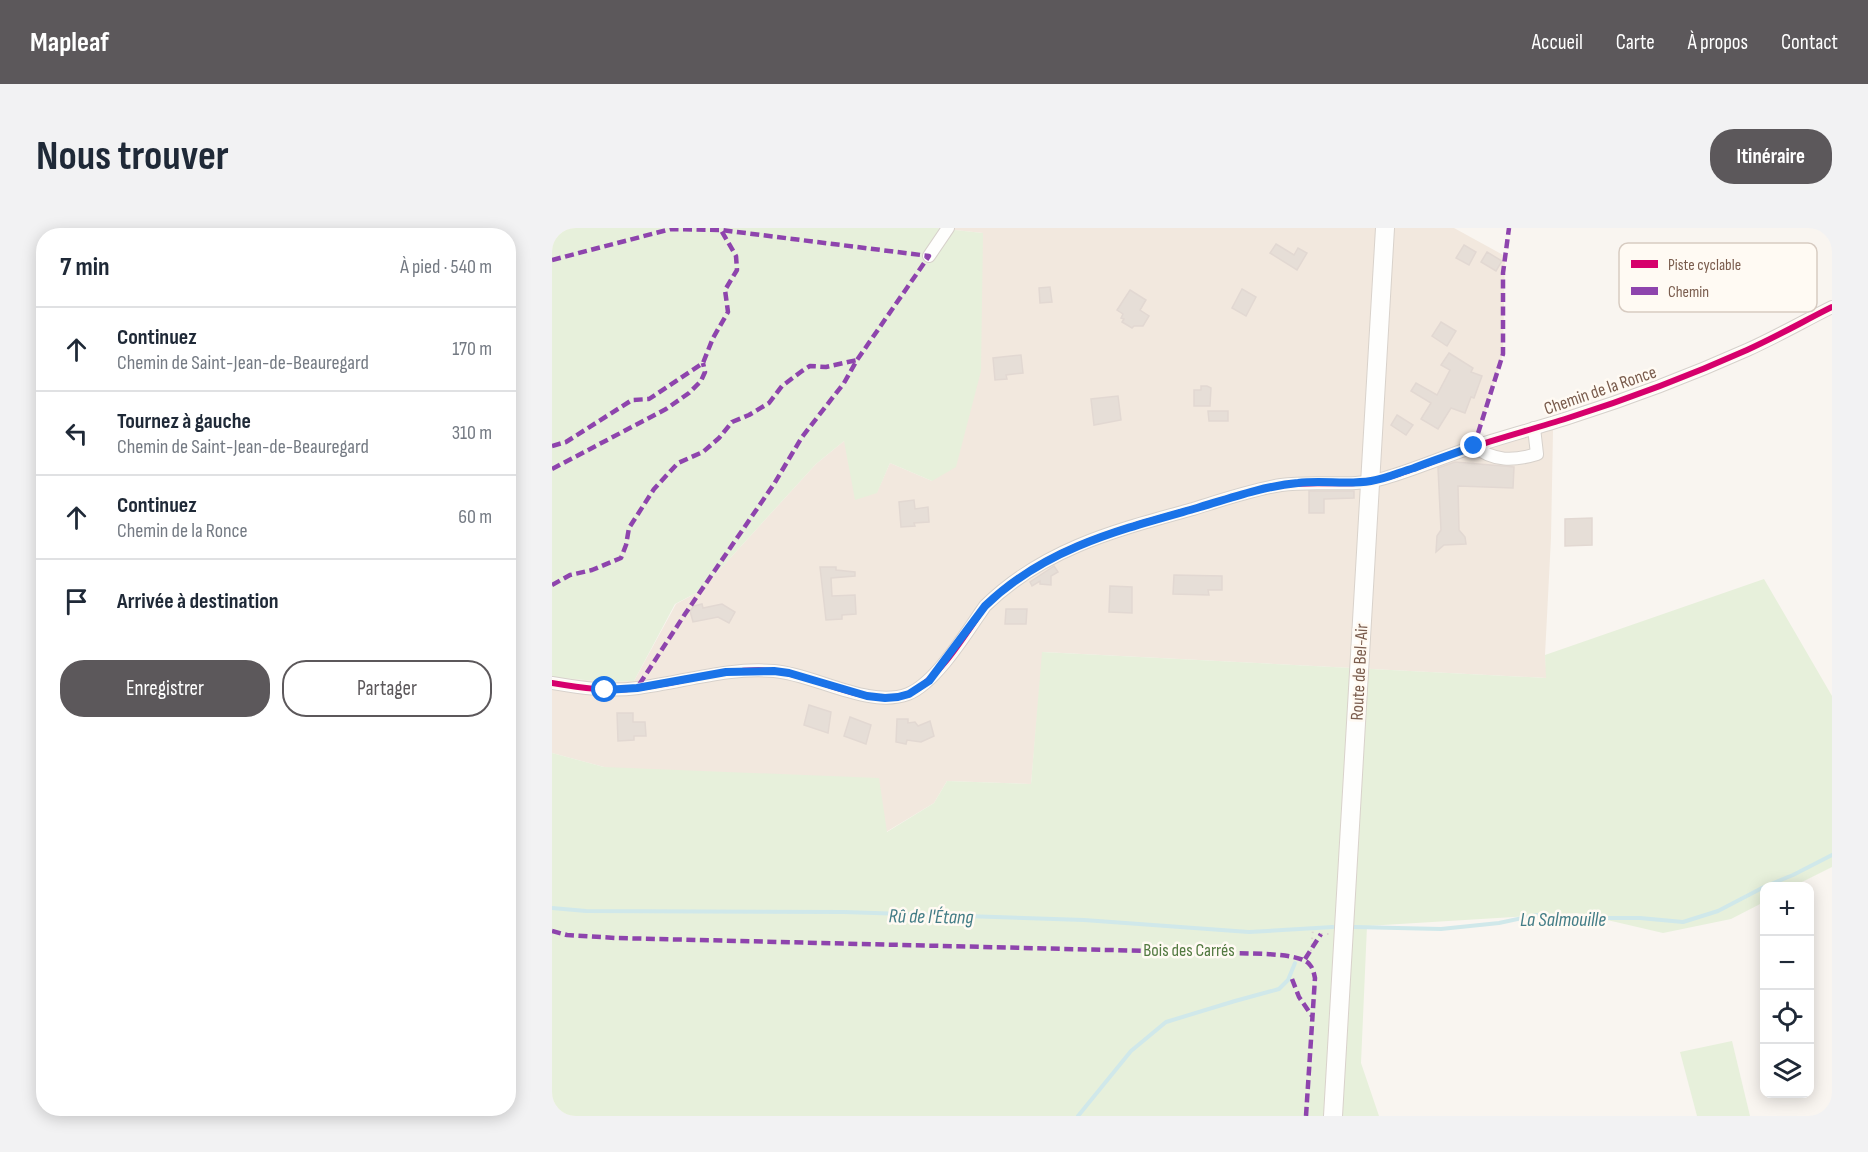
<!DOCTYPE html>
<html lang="fr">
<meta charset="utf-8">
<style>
:root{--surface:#fff;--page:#f2f2f3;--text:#1f2937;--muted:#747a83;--line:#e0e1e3;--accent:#5c585b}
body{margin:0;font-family:"Sofia Sans Condensed",sans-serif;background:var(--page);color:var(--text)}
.controls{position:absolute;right:18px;bottom:18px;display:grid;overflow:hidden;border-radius:12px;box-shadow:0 3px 15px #0003}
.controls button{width:54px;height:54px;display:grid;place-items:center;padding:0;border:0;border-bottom:2px solid var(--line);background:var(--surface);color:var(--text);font:30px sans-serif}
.stop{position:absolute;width:18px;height:18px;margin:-14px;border:4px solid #1a73e8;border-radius:50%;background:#fff}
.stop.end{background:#1a73e8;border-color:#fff;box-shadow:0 2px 6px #0008}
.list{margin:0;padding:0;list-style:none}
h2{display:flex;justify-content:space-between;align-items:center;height:78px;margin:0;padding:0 24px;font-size:26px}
h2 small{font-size:20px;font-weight:400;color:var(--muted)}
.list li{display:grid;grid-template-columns:39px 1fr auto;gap:18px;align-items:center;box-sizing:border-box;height:84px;padding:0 24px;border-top:2px solid var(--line)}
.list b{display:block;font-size:22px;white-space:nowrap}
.list p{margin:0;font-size:20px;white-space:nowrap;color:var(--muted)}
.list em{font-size:20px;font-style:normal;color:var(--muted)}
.actions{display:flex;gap:12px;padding:18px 24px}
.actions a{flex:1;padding:14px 0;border:2px solid var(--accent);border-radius:24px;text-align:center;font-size:21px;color:var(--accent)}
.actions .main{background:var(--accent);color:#fff}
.icon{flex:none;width:33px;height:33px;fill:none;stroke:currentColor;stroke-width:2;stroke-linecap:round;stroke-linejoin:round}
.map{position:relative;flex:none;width:1280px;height:888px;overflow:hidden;border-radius:24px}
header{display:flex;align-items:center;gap:36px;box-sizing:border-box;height:84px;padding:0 30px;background:var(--accent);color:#fff}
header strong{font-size:28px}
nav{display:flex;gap:33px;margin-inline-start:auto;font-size:21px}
.intro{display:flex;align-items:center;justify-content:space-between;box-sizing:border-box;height:144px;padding:0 36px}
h1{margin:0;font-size:42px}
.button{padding:15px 27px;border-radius:24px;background:var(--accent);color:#fff;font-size:21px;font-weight:700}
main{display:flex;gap:36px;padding:0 36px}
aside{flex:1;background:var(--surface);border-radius:24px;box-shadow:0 3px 15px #0003}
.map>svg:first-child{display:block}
</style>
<header>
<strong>Mapleaf</strong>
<nav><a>Accueil</a><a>Carte</a><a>À propos</a><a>Contact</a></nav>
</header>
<div class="intro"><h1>Nous trouver</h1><a class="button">Itinéraire</a></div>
<main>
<aside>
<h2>7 min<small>À pied · 540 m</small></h2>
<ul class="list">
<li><svg class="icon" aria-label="ahead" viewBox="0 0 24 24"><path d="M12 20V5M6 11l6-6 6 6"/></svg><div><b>Continuez</b><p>Chemin de Saint-Jean-de-Beauregard</p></div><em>170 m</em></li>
<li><svg class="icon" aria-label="left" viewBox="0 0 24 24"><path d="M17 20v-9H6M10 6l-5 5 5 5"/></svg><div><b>Tournez à gauche</b><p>Chemin de Saint-Jean-de-Beauregard</p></div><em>310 m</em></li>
<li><svg class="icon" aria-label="ahead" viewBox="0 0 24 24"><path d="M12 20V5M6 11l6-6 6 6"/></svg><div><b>Continuez</b><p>Chemin de la Ronce</p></div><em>60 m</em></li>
<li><svg class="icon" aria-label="arrive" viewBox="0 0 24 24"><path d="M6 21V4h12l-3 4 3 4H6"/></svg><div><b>Arrivée à destination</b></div></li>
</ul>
<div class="actions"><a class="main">Enregistrer</a><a>Partager</a></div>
</aside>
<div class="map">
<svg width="1280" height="888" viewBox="0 0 1280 888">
<rect width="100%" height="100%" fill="#f9f5f0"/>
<!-- residential -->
<path fill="#f2e8de" d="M384,0h518l51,28 -2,98 -28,92 76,-23 2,8 -2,107 -6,117 2,23 -504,-26 -12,132 -84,-3 -13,22 -48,29 -282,-65 -52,-14v-76l55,5 27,-1 42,-77 24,-13 116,-127 28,-23 33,51 13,-29 42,18 51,-248z"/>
<!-- green -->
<g fill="#e7f0db">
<path d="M0,0h384l47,5 -2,138 -25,96 -24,14 -42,-18 -13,30 -22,7 -11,-59 -28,23 -116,127 -25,13 -41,77 -27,1 -55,-5z"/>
<path d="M1212,351l68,117v171l-38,19h-30v16l-33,17 -68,14 -86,-20 -210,13 -6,137 18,53h-827v-363l52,14 275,11 8,54 47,-29 13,-22 84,3 11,-132 504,26 -1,-23z"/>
<path d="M1180,813l18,75h-53l-17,-64z"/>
</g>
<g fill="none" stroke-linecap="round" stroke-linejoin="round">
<!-- stream -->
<g stroke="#d0e8ea" stroke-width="4">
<path d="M1214,658l27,-11 39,-20"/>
<path d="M0,680l34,3 258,1 240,8 165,12 84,-5"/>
<path d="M802,699l87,2 58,-6 38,-8 41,3h62l43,4 35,-11 46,-24"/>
<path d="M526,888l53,-65 35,-29 69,-21 44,-12 9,-9 7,-17"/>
</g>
</g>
<!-- building -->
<g fill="#e6ded7" stroke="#e2d8d2" stroke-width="1.5">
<path d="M724,16l18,11 4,-7 9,5 -10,17 -27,-17z"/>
<path d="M912,17l12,7 -7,13 -13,-7z"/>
<path d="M935,24l15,9 -6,10 -15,-9z"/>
<path d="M498,59l2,15 -12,1 -1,-15z"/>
<path d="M690,61l14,8 -10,19 -14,-8z"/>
<path d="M578,62l16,10 -6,10 9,6 -6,10h-9l-2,2 -10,-6 2,-3 -3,-1 2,-4 -6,-4z"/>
<path d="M889,94l15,9 -9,15 -15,-10z"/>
<path d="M897,125l24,15 -2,4 11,4 -8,22 -3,-1 -6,16 -14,-5 -13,21 -17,-10 10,-16 -20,-12 5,-8 21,12 13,-25 -9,-5z"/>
<path d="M469,127l2,18 -17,2 1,4 -12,1 -2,-22z"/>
<path d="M649,158h6l4,2 -1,18h-16v-16h7z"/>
<path d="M566,168l3,24 -27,5 -3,-26z"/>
<path d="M656,183h20v10h-19z"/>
<path d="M845,187l16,10 -7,10 -15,-10z"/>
<path d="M903,234l59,5 -1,21 -55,-2 1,44 6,7 1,7 -22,1 -8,7 1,-16 4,-6 -3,-62z"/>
<path d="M757,263h45v7l-30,1v14h-15z"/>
<path d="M362,272l1,9 13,-2 1,15 -15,1 1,3 -14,1 -2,-25z"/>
<path d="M1040,290v27l-27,1v-27z"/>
<path d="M502,338l4,6 -7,4v9l-11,-1v-3l-8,5 -2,-4z"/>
<path d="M268,339h16v3l19,2v4l-24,2 1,18 23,-1 1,19 -14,1v4l-16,1z"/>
<path d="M622,347l48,1v14h-14l1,5 -36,-1z"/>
<path d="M558,358l22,1v26l-23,-1z"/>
<path d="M150,376l1,4 19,-4 13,8 -6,11 -11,-6 -25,5 -3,-11 4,-5z"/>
<path d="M454,381h21l-1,15h-21z"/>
<path d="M257,477l22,7 -3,21 -24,-8z"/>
<path d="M65,485h16v9h12l1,14h-12v4l-16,1z"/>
<path d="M298,489l21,8 -5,19 -22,-8z"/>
<path d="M345,491h11v4l7,-1 3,4 12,-5 4,15 -13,6 -14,-2 -1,4 -10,-2z"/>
</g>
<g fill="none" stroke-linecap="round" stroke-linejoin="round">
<!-- minor casing -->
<g stroke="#d7d1cb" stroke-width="14">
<g id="minor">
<path d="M377,28l19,-28"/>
<path d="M922,218c20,16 40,15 63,8l-3,-26"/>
<path d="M0,455c29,5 57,9 86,5 46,-6 90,-21 136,-17 40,3 95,38 134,23 28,-11 59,-62 77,-88 59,-58 132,-76 208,-97 29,-9 58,-19 88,-24 35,-5 71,3 104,-7 31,-9 60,-22 91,-32 30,-10 61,-18 92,-28 60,-19 121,-42 179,-68 29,-13 57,-29 85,-43"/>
</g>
</g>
<!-- secondary casing -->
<g stroke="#d9d2cb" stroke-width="20">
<path id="secondary" d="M781,888l52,-888"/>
</g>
<!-- path -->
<g stroke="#dcd5d0" stroke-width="2" stroke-dasharray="1.5 4.5" stroke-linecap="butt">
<path d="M769,706h9"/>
<path d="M759,723l2,-22"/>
</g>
<!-- minor -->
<use href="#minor" stroke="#fefefd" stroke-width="12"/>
<!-- secondary -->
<use href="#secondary" stroke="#fefefd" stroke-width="18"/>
<!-- quiet -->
<g stroke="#8e44ad" stroke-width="4.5" stroke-dasharray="9 4.5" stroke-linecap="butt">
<path d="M0,32l119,-31 50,1 208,26 -72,104 -13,23 -42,54 -28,47 -89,130 -48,74"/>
<path d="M0,218l14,-4 66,-42 17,-1 54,-36 10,-25 15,-26 -3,-22 12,-20 -1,-14 -15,-26"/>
<path d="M922,218l29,-92v-81l6,-45"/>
<path d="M0,241l114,-60 23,-16 12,-12 4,-9 -2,-9"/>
<path d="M0,357l18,-10 22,-5 29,-12 5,-13 3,-17 25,-39 24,-26 25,-11 16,-14 13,-16 17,-7 20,-12 13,-17 20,-15 8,-5 16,1 31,-7"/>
<path d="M0,703l15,4 49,3 616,15c16,1 70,-1 78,12 3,3 4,9 5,13l-9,138"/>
<path d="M753,731l16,-25"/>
<path d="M740,751l7,18 13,19"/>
</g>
<!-- cycleway casing -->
<g stroke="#fffaf3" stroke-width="10">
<path id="cycleway" d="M0,455c29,5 57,9 86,5 46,-6 90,-21 136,-17 40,3 95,38 134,23 28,-11 59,-62 77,-88 59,-58 132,-76 208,-97 29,-9 58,-19 88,-24 35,-5 71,3 104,-7 31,-9 60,-22 91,-32 30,-10 61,-18 92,-28 60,-19 121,-42 179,-68 29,-13 57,-29 85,-43"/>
</g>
<!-- cycleway -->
<use href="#cycleway" stroke="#d6006c" stroke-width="6"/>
</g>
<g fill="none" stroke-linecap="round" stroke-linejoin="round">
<!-- route -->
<path stroke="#1a73e8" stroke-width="8" d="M53,462l32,-2 89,-16 48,-1 15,2 78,23 18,2 13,-1 11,-3 20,-13 56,-75c60,-58 134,-76 212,-98 33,-10 67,-22 101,-25 24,-3 49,2 73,-2 15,-2 29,-9 43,-13 20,-8 40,-14 60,-22"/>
</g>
<g text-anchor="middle" stroke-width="5" stroke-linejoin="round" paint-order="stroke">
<!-- street labels -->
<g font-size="18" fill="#7a5c4d" stroke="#fffaf3">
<text transform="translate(1048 162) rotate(-19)" y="6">Chemin de la Ronce</text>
<text transform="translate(807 444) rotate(-87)" y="6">Route de Bel-Air</text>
</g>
<!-- park labels -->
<g font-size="18" fill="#537a41" stroke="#fffaf3">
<text x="637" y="728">Bois des Carrés</text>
</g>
<!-- water labels -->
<g font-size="20" font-style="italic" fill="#437c86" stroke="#fffaf3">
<text transform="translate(379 688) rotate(1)" y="7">Rû de l'Étang</text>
<text x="1011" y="698">La Salmouille</text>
</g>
</g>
<!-- legend -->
<rect x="1067" y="15" width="198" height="69" rx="9" fill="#fffaf3" stroke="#d7cbc1" stroke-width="1.5"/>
<rect x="1079" y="32" width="27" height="8" fill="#d6006c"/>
<rect x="1079" y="59" width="27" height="8" fill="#8e44ad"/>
<g font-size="16" fill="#7a5c4d">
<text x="1116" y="42">Piste cyclable</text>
<text x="1116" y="69">Chemin</text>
</g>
</svg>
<div class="controls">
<button>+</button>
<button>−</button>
<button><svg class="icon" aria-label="locate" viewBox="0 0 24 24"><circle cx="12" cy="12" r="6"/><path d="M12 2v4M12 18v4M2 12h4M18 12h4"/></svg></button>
<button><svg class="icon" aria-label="layers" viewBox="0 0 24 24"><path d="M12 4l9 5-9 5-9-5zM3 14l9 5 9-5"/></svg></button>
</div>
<div class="stop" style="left:53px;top:462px"></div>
<div class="stop end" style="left:922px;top:218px"></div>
</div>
</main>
